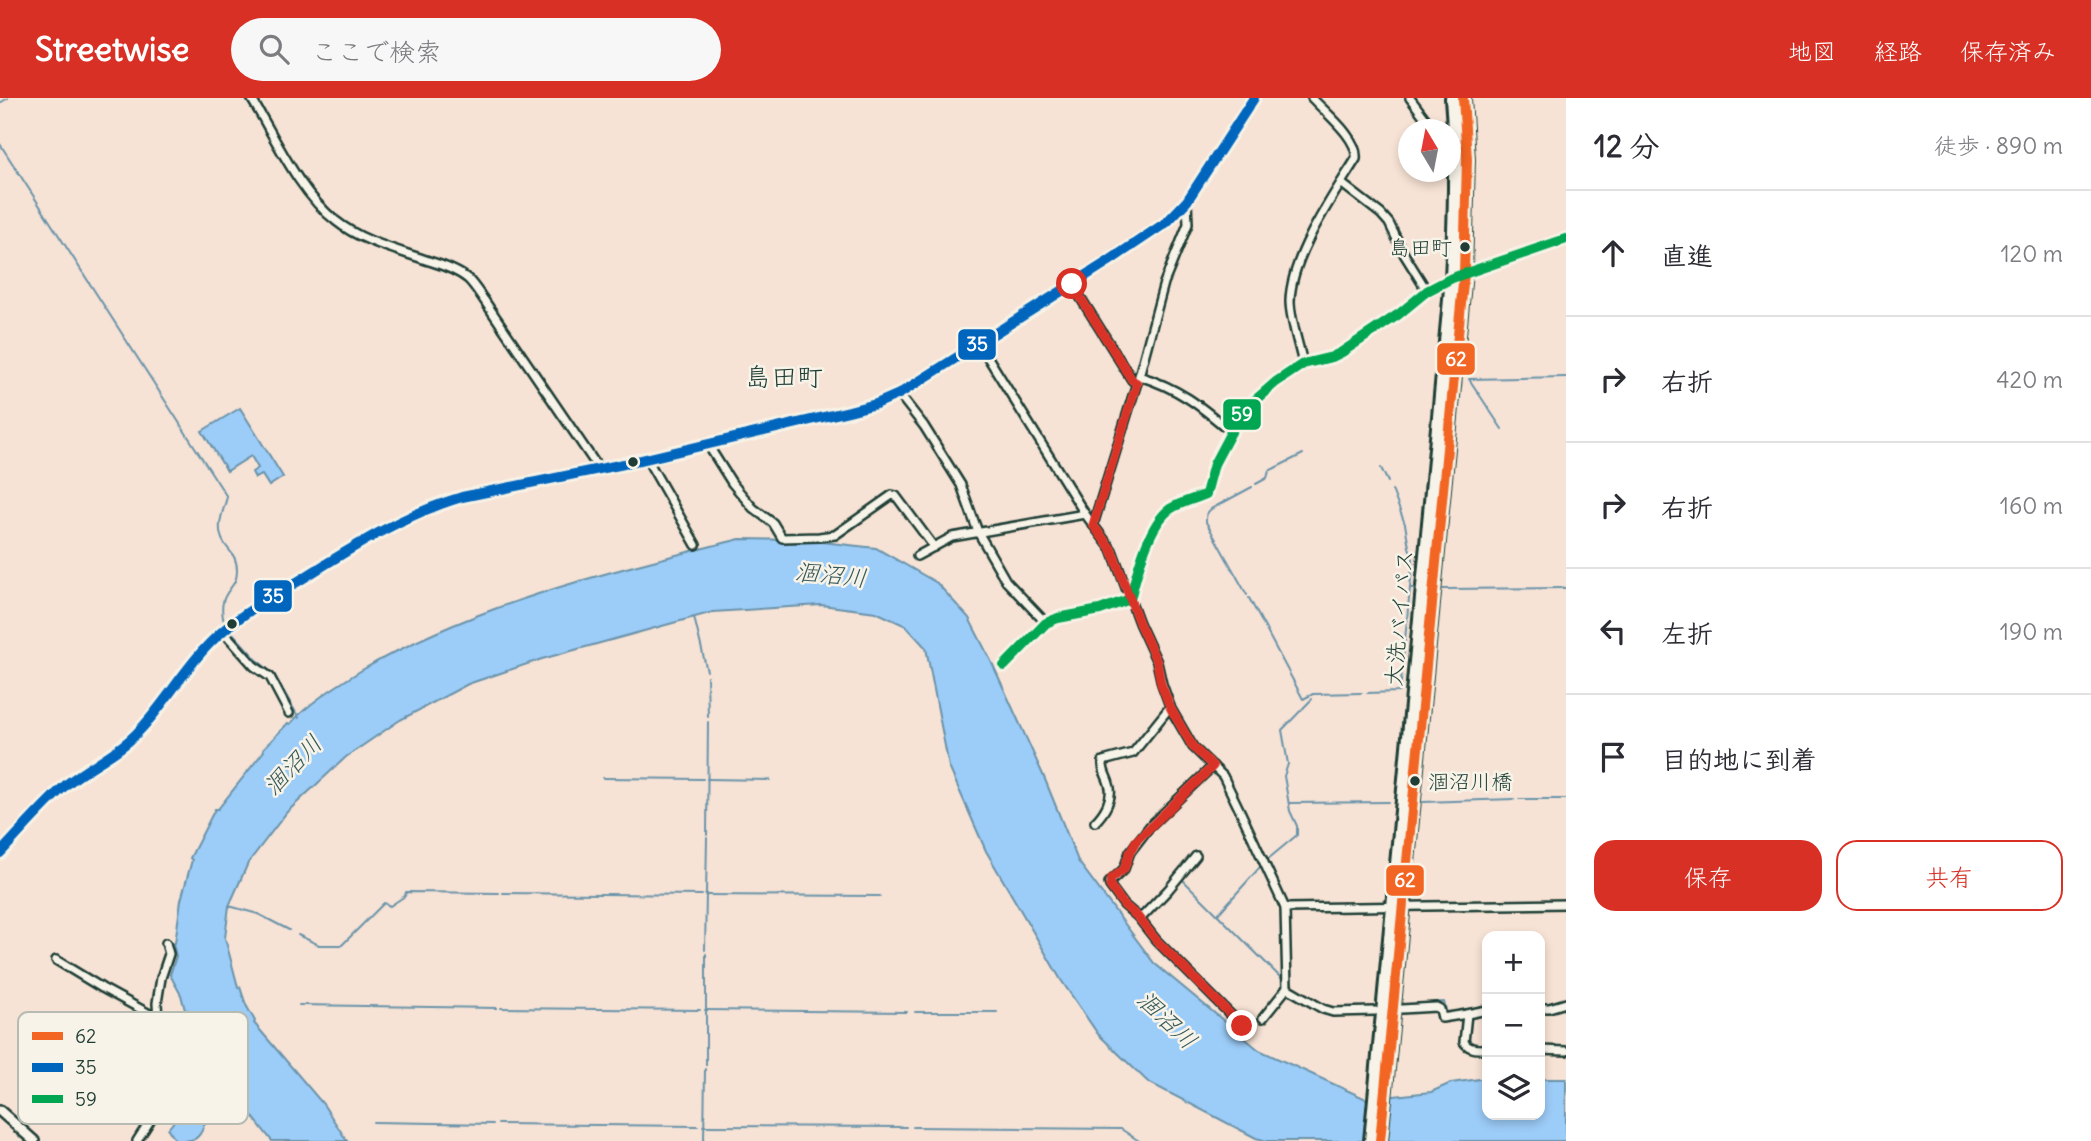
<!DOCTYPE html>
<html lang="ja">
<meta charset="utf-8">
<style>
:root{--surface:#fff;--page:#f7f7f7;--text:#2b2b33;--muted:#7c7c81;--line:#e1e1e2;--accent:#d93025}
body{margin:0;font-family:Delius,"Klee One",sans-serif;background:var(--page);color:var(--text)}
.controls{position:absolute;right:21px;bottom:21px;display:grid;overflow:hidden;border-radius:14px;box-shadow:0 4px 10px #0003}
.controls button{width:63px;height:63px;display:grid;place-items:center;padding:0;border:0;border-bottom:2px solid var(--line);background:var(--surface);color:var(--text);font:35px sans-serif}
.compass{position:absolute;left:1398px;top:21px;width:63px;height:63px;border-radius:50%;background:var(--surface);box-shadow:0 4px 10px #0003;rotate:350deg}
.stop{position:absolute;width:21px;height:21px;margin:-16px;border:5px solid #d93025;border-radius:50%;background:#fff}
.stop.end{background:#d93025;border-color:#fff;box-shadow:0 2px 7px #0008}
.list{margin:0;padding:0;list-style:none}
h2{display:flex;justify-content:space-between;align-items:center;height:91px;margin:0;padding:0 28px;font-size:30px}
h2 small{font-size:23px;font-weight:400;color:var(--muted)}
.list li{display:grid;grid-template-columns:46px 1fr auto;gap:21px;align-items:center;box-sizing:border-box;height:126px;padding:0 28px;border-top:2px solid var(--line)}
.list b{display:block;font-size:26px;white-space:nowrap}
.list em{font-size:23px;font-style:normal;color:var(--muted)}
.actions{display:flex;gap:14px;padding:21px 28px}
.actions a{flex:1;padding:16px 0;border:2px solid var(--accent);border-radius:21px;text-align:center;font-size:24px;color:var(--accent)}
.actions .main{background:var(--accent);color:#fff}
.icon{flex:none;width:38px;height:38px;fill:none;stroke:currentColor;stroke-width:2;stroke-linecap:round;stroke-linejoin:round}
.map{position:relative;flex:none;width:1566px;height:1043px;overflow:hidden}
header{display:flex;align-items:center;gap:42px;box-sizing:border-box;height:98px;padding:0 35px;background:var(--accent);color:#fff}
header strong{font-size:33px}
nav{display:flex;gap:38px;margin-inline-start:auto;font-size:24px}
.search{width:490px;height:63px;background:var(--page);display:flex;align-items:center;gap:18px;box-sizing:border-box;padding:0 24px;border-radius:38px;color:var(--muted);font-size:26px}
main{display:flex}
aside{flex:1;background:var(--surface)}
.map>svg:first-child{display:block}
</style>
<header>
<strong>Streetwise</strong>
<div class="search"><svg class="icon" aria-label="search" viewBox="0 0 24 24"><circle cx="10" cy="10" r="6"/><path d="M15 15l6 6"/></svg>ここで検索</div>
<nav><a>地図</a><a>経路</a><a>保存済み</a></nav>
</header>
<main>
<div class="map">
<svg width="1566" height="1043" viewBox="0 0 1566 1043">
<rect width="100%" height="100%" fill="#f7e3d5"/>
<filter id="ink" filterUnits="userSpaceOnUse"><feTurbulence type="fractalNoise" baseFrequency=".0143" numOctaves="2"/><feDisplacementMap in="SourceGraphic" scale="14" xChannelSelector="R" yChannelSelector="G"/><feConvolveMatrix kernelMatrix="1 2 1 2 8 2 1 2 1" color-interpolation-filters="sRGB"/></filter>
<g filter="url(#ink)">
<!-- water -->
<g fill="#9cccf8" stroke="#6a93aa" stroke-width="2">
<path d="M240,310l43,69 -14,9 -7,-11 -7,3 -3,-6 6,-4 -7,-12 -24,15 -25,-40z"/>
<path d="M740,441l64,1 72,8 61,35 32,35 24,47 51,112 34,84 76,102 105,87 107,49 65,-7 20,-9 36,-5v37h53v-36h26v62h-299l-11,-3 -108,-56 -50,-48 -37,-54 -75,-129 -37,-84 -23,-119 -20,-22 -30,-14 -55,-7 -108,7 -171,47 -74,25 -68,36 -54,37 -59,55 -39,51 -19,43 -4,32 13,49h2l6,18 9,16 -1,2 69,81 24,37h-75l-30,-38 -16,7 -22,15c-5,16 -11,16 -28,16l-8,-12 41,-53c6,-18 -6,-28 -14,-43 -3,-7 -5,-15 -7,-23h-3l-4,-15 -11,-20 6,-19 -3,-12 2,-1 6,-43 11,-40 -2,-2 25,-49h3l46,-58 -1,-2 25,-26 2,1c20,-22 46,-38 72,-54 115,-67 250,-99 378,-131z"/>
</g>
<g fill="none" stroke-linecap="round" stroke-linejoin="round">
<!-- stream -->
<g stroke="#6a93aa" stroke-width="2">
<path d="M0,5l8,-5"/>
<path d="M0,46l227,353c-3,12 -10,27 -6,39 4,15 16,15 16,35 0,21 -21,18 -13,52"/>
<path d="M1502,331l-33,-50 97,-2"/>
<path d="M1381,370l7,14"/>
<path d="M1256,386l11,-6 2,-7 34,-17"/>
<path d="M1392,392l13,34 4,23 4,12 -3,29h5"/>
<path d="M1443,491l123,-1"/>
<path d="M1247,497l-41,-73c0,-6 0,-9 5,-13l41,-22"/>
<path d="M1249,500l54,101 10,-5 49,-1"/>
<path d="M694,519l13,54"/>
<path d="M230,532l28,31 16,13 25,44"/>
<path d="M707,578l1,41"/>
<path d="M1367,595l33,-1 10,-104"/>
<path d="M603,680l100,1"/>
<path d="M707,681l63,1"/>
<path d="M1519,701h47"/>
<path d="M1423,704l91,-3"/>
<path d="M1290,705l99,-1"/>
<path d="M707,737l1,-113"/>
<path d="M1268,761l29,-24v-9l-7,-15 -6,-35 4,-12 -6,-34 30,-31"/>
<path d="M1183,782l100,100"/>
<path d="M503,795l199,2"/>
<path d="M705,797l175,1"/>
<path d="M229,808l29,8 31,16"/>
<path d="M1218,816l43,-48"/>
<path d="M298,837l21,10h23l42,-42 6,3 15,-10 1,-4 93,1"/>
<path d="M705,852l2,-112"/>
<path d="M1291,888l34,20"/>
<path d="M1540,906h9l17,-5"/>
<path d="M299,907l198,3"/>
<path d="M1404,907l40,-3 3,12"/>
<path d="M501,910l199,2"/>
<path d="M1362,910l12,-1"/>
<path d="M705,912l202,2"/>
<path d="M1462,913l25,-5"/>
<path d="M915,914h82"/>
<path d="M706,967v-111"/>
<path d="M373,1024l120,2"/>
<path d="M498,1026l200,2"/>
<path d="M703,1028l203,1"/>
<path d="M913,1029l208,2 18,12"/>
<path d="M704,1043l1,-72"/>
</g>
<!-- minor casing -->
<g stroke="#1f3d34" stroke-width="12">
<g id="minor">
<path d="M251,0c24,39 48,95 85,123 26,21 62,29 93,40 13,4 28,9 39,18 6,6 11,14 16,21l115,169"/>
<path d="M1410,0l24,32"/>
<path d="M1341,85l40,31 8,9 15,31 23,37"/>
<path d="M1072,186l60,96 5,3"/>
<path d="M979,245l106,171 27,36 27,73 18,39 5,22 9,25 22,38 30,29 18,37 44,95 2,80"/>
<path d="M1303,266c-4,-19 -13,-45 -13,-63 1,-45 43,-105 66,-142 3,-20 -30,-46 -44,-61"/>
<path d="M1139,278c39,12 61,29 92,56"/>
<path d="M899,296l25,32 37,59 17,47 28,49 40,42"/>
<path d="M708,347l24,38 21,25 20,15 9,15 37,-1 16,-2 57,-40 4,1 38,51"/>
<path d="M647,361l49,86"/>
<path d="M1093,427l46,-149 25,-93 24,-59 -1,-23"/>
<path d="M917,458l35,-19 133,-23"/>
<path d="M223,533l31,35 16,11 19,36"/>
<path d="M1004,568l42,-43 12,-5 42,-8 30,-11c7,-26 18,-74 40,-90 11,-7 25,-10 36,-15l8,-30 17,-32 14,-23 31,-27 27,-18 29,-7 10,-5 57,-38 28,-23 25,-13 114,-39"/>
<path d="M1213,668l-63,60 -20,26 -6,17 -15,14 1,3 14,19 14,12 18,23 86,86"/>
<path d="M1095,724c9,-9 19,-24 14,-38 -2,-8 -7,-13 -6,-23l30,-8 37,-46"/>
<path d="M1285,810l281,-4"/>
<path d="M1138,819l5,-1 25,-26 28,-34"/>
<path d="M56,862l46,28 55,30"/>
<path d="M1540,910h9l17,-5"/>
<path d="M1402,911l34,-2 4,2 2,9 25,-4 -3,28c5,8 15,7 23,7"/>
<path d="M1467,916l20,-4"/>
<path d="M1263,920l24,-30 36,21 10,3 42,-1"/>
<path d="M1540,952l26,1"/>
<path d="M137,1043l16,-25 5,-16 3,-26 -4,-71 4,-25 8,-24 -3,-11"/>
</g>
</g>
<!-- tertiary casing -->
<g stroke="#1f3d34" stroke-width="14">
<g id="tertiary">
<path d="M0,755c22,-23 43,-48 67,-69 21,-17 46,-28 65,-46 30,-28 49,-66 78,-95 24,-25 57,-43 87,-61 53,-33 104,-67 165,-85l162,-33 225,-53 27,-7 23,-10 210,-133 58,-39 20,-21 67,-103"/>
<path d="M0,1013l34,30"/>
</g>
</g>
<!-- trunk casing -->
<g stroke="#1f3d34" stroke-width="18">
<g id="trunk">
<path d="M1371,1043l81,-863c3,-60 5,-120 0,-180"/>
<path d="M1380,1043l84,-868 3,-114 -4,-61"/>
</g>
</g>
<!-- minor -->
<use href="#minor" stroke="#f7f3e8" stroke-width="7"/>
<!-- tertiary -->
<use href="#tertiary" stroke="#f7f3e8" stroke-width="9"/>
<!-- trunk -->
<use href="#trunk" stroke="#f7f3e8" stroke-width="12"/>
<!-- bus-1 casing -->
<g stroke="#f7f3e8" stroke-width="16">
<path id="bus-1" d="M1380,1043l84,-868 3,-114 -4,-61"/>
</g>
<!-- bus-2 casing -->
<g stroke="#f7f3e8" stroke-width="16">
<path id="bus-2" d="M0,755c22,-23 43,-48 67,-69 21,-17 46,-28 65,-46 30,-28 49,-66 78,-95 24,-25 57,-43 87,-61 53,-33 104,-67 165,-85l162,-33 225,-53 27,-7 23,-10 210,-133 58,-39 20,-21 67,-103"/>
</g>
<!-- bus-3 casing -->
<g stroke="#f7f3e8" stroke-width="16">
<path id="bus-3" d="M1004,568l42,-43 12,-5 42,-8 30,-11c7,-26 18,-74 40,-90 11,-7 25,-10 36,-15l8,-30 17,-32 14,-23 31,-27 27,-18 29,-7 10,-5 57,-38 28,-23 25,-13 114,-39"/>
</g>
<!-- bus-1 -->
<use href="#bus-1" stroke="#f26522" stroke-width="10"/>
<!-- bus-2 -->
<use href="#bus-2" stroke="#0065bd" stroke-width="10"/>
<!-- bus-3 -->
<use href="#bus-3" stroke="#00a651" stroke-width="10"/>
</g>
</g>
<g fill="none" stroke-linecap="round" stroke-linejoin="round" filter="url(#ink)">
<!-- route -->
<path stroke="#d93025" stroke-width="9" d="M1072,186l60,96 5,3 -44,142 19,25 27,73 18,39 4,22 10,25 22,38 20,19 -77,75 -6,11 -6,17 -13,10 -1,7 14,19 14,12 18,23 86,86"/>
</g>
<!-- markers -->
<g fill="#1f3d34" stroke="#f7f3e8" stroke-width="2.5">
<circle cx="1465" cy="149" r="6"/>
<circle cx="633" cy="364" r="6"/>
<circle cx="232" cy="526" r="6"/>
<circle cx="1415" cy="683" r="6"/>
</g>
<g text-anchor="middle" stroke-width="5" stroke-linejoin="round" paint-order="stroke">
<!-- bus labels -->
<g font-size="21" fill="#1f3d34" stroke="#f7f3e8" text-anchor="end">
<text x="1452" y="157">島田町</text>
<text x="1428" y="691" text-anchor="start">涸沼川橋</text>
</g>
<!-- street labels -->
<g font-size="23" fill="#1f3d34" stroke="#f7f3e8">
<text transform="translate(1399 520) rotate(-85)" y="8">大洗バイパス</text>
</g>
<!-- water labels -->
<g font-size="24" font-style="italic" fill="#385a5b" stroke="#f7f3e8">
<text transform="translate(831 477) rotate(6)" y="8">涸沼川</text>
<text transform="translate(293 667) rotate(-46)" y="8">涸沼川</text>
<text transform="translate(1167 922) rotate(44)" y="8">涸沼川</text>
</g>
<!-- quarter labels -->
<g font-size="26" fill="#1f3d34" stroke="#f7f3e8">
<text x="784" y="288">島田町</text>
</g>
</g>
<!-- legend -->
<rect x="18" y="914" width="230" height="112" rx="10" fill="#f7f3e8" stroke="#b6bcb2" stroke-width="2"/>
<rect x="32" y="934" width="31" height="8" fill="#f26522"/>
<rect x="32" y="965" width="31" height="9" fill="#0065bd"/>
<rect x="32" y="997" width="31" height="8" fill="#00a651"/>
<g font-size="19" fill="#1f3d34">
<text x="75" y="945">62</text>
<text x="75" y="976">35</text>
<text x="75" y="1008">59</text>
</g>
<g stroke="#f7f3e8" stroke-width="2.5">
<rect x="957" y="230" width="40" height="33" rx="7" fill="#0065bd"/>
<rect x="1436" y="244" width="40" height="34" rx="7" fill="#f26522"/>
<rect x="1222" y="300" width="40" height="33" rx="7" fill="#00a651"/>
<rect x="253" y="481" width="40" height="34" rx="7" fill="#0065bd"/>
<rect x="1385" y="766" width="40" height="33" rx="7" fill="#f26522"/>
</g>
<g font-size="19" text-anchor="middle" font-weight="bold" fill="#fff">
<text x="977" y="253">35</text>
<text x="1456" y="268">62</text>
<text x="1242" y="323">59</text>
<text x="273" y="505">35</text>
<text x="1405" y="789">62</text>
</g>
</svg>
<div class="controls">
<button>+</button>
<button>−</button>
<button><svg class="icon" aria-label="layers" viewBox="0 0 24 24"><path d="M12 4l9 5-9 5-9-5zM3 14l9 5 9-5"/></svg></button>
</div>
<svg class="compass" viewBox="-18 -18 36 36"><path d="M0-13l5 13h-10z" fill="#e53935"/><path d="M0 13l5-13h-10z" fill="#7c7c81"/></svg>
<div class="stop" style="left:1072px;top:186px"></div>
<div class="stop end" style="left:1242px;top:928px"></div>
</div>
<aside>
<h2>12 分<small>徒歩 · 890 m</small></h2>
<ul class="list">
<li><svg class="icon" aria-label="ahead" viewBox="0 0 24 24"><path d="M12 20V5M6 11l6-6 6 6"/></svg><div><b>直進</b></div><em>120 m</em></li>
<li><svg class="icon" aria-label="right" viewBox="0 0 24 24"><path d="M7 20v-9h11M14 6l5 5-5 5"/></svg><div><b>右折</b></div><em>420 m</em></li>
<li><svg class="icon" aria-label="right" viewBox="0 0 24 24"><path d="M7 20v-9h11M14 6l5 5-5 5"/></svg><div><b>右折</b></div><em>160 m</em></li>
<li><svg class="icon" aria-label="left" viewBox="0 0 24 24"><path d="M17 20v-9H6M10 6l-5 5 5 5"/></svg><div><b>左折</b></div><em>190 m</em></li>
<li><svg class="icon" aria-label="arrive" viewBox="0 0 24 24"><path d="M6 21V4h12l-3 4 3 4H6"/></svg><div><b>目的地に到着</b></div></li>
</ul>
<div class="actions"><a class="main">保存</a><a>共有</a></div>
</aside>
</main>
